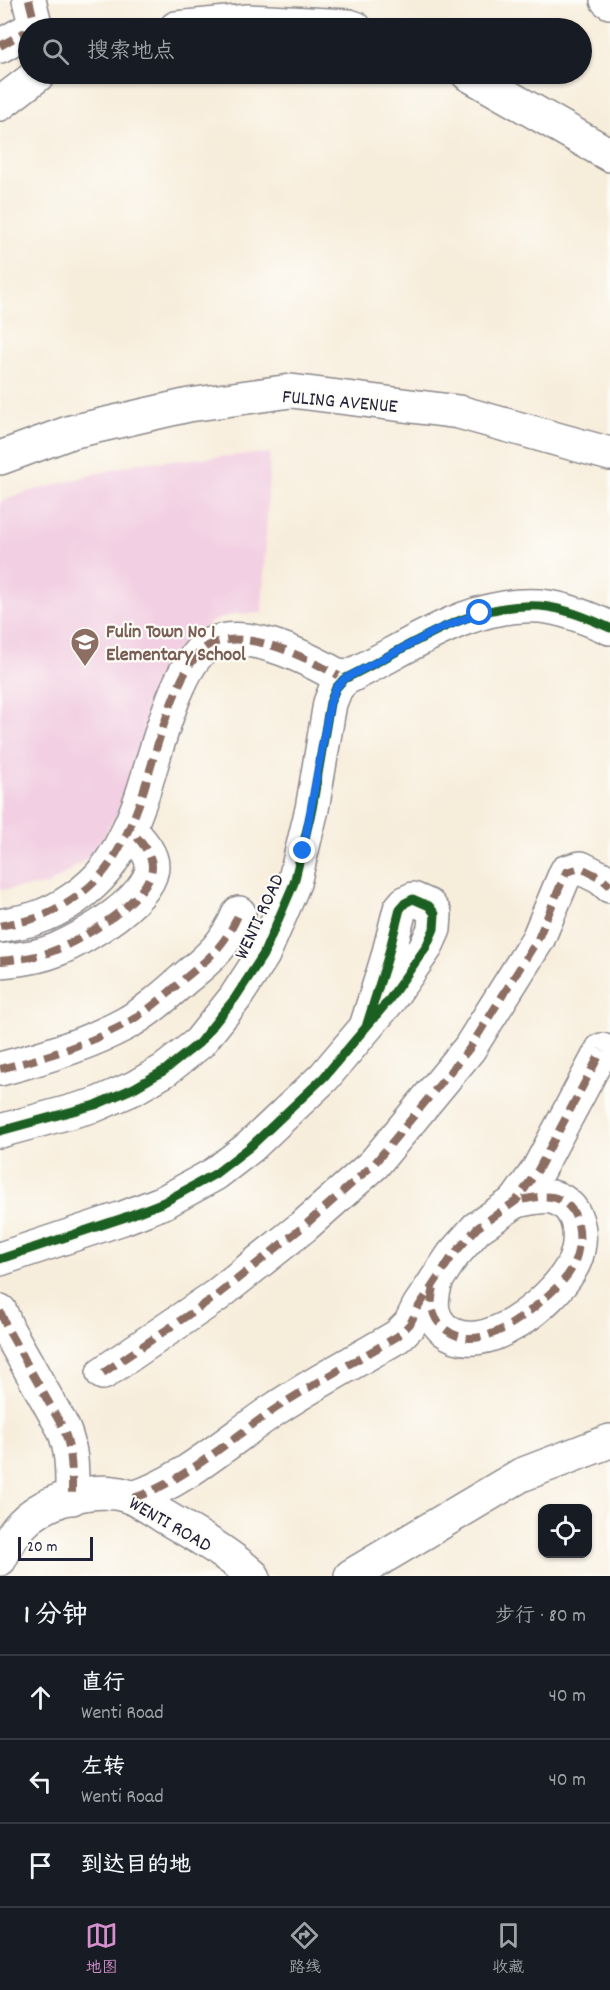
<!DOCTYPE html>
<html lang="zh">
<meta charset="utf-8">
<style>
:root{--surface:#171b24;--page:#242831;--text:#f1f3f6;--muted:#9ea1a6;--line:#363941;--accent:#d690ce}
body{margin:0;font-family:Dekko,"LXGW WenKai TC",sans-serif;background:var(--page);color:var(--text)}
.controls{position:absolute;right:18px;bottom:18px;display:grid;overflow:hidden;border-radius:12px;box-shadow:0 2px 4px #0004}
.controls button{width:54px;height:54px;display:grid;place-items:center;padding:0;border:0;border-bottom:2px solid var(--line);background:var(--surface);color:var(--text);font:30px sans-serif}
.scale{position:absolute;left:18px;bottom:15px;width:75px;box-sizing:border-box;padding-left:6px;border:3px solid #22223b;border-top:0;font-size:16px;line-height:21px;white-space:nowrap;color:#22223b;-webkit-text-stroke:4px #fdfcf7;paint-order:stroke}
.stop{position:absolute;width:18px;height:18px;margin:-14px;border:4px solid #1a73e8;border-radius:50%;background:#fff}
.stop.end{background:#1a73e8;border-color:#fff;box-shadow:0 2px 6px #0008}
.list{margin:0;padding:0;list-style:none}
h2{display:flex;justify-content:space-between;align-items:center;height:78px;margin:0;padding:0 24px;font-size:26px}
h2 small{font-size:20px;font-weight:400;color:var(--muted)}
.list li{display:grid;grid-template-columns:39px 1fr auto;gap:18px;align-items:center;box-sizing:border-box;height:84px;padding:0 24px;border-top:2px solid var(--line)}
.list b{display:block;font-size:22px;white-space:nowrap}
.list p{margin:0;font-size:20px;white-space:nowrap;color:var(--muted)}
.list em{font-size:20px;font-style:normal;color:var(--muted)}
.icon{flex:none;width:33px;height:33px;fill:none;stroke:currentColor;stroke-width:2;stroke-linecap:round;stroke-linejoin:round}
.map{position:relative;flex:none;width:610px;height:1576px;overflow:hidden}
.search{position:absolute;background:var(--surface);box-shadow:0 2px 4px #0004;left:18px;right:18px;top:18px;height:66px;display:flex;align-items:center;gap:15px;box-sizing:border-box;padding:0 21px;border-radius:33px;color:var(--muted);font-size:22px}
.sheet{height:330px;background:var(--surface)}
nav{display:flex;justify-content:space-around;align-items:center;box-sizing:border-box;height:84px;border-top:2px solid var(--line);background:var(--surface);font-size:16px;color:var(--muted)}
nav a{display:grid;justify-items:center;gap:3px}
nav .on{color:var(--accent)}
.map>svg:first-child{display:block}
</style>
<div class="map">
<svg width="610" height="1576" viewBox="0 0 610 1576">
<rect width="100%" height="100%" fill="#fdfcf7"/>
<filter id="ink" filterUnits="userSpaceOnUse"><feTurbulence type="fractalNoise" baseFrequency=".0167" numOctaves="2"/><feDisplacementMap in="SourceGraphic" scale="12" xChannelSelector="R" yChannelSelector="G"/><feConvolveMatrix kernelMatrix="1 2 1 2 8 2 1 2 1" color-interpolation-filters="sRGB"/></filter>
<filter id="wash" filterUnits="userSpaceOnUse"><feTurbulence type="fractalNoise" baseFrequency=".008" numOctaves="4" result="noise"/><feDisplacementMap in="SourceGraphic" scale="24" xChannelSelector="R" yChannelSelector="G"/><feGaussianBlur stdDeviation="1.35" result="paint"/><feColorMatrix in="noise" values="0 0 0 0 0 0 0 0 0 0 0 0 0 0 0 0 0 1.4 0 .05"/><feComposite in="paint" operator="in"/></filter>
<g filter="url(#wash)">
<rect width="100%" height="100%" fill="#f7eddb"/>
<!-- built -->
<path fill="#f2cfe2" d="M270,453l-8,160 -27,1 -22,7 -19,13 -17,17 -14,34 -45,128 -24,41 -46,31 -48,5v-388l27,-10 110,-29z"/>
</g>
<g filter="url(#ink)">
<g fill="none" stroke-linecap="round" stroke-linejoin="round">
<!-- minor casing -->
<g stroke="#8c888b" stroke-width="36">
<g id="minor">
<path d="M29,0l7,28"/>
<path d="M607,0l3,2"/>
<path d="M176,28l72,-7 101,5 6,2"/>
<path d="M0,46l23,-13 5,2"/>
<path d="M468,74l142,81"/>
<path d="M0,104l39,-30"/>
<path d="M0,926c12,-3 24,-4 36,-8 25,-8 54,-28 70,-49 14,-19 25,-43 33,-65 14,-36 36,-145 72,-160 40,-16 98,15 133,35"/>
<path d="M0,961c20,-2 40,-4 58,-12 26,-11 94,-51 94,-83 0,-14 -15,-28 -23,-38"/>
<path d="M0,1069c43,-11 86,-24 125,-45 22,-12 41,-29 59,-45 26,-21 42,-35 55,-66"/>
<path d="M0,1131l95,-26 39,-17 31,-18 34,-27 36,-45 28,-43 31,-72 18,-74 18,-106 6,-15 8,-9c62,-29 124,-78 196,-73 24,2 48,12 70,22"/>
<path d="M0,1259l123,-41 41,-16 51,-28 35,-27 74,-70 65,-77 37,-53 8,-18 1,-15 -6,-8 -16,-7 -8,4 -5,6 -13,51 -21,67"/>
<path d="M437,1279c-6,18 -9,37 8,51 38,30 106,-28 125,-60 15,-23 14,-65 -18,-73 -11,-2 -25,2 -36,4"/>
<path d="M0,1311l8,19 55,98c10,23 9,45 9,70"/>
<path d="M103,1373l113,-77 88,-70 70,-62 95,-115 69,-110 28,-67 15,-4 20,10 9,8"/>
<path d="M133,1498c50,-16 95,-57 139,-87 40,-27 84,-50 126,-75l12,-12 9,-18 34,-51 24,-27 39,-27 22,-31 64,-120"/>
<path d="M0,1559c6,-13 12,-25 22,-35 25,-26 78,-40 111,-26 11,5 22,13 32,19 30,18 62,35 88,59"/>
</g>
</g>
<!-- major casing -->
<g stroke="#8c888b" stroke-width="36">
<g id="major">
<path d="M0,458l71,-26 118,-27 102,-14 168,21 151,42"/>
<path d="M351,1576l170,-101 89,-34"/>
</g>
</g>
<!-- minor -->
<use href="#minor" stroke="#fff" stroke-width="33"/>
<!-- major -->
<use href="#major" stroke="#fff" stroke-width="33"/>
<!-- quiet -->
<g stroke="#8d6e63" stroke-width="8" stroke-dasharray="15 8" stroke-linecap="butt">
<path d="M29,0l7,28"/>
<path d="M0,46l23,-13 5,2"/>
<path d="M0,926c12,-3 24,-4 36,-8 25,-8 54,-28 70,-49 14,-19 25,-43 33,-65 14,-36 36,-145 72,-160 40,-16 98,15 133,35"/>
<path d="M0,961c20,-2 40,-4 58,-12 26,-11 94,-51 94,-83 0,-14 -15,-28 -23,-38"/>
<path d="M0,1069c43,-11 86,-24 125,-45 22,-12 41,-29 59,-45 26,-21 42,-35 55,-66"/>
<path d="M434,1288c-5,15 -2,31 11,41 32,26 77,-10 101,-32 10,-9 21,-18 27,-31 11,-24 10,-62 -21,-69 -11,-2 -25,2 -36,4"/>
<path d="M0,1311l8,19 55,98c10,23 9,45 9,70"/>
<path d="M103,1373l113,-77 88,-70 70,-62 95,-115 69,-110 28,-67 15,-4 20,10 9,8"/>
<path d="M133,1498c50,-16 95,-57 139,-87 40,-27 84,-50 126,-75l12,-12 9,-18 34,-51 24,-27 39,-27 22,-31 64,-120"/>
</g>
<!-- cycleway casing -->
<g stroke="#fdfcf7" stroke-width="13">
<g id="cycleway">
<path d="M0,1131l95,-26 39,-17 31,-18 34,-27 36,-45 28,-43 31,-72 18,-74 18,-106 6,-15 8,-9c62,-29 124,-78 196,-73 24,2 48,12 70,22"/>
<path d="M0,1259l123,-41 41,-16 51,-28 35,-27 74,-70 65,-77 37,-53 8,-18 1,-15 -6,-8 -16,-7 -8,4 -5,6 -13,51 -21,67"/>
</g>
</g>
<!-- cycleway -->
<use href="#cycleway" stroke="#1b5e20" stroke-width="9"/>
</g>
</g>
<g fill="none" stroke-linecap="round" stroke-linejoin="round" filter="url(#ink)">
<!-- route -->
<path stroke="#1a73e8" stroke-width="8" d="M303,851l27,-148 6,-15 8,-9 95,-50 41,-16"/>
</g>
<!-- icons -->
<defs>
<g id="school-pin" transform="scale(1.5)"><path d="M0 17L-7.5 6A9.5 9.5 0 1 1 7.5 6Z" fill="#8d6e63" stroke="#fdfcf7"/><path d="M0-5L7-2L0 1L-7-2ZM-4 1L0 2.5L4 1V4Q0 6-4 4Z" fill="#fff"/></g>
</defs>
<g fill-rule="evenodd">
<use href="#school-pin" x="85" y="642"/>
</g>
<g text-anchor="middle" stroke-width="4.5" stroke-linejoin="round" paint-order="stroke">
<!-- street labels -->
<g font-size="20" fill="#22223b" stroke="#fdfcf7">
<text transform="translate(340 400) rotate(5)" y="7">FULING AVENUE</text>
<text transform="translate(258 916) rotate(-65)" y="7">WENTI ROAD</text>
<text transform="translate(171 1523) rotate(30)" y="7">WENTI ROAD</text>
</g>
<!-- education labels -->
<g font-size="20" font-weight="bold" fill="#785e54" stroke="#fdfcf7" text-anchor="start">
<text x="106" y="637">Fulin Town No 1<tspan x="106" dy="23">Elementary School</tspan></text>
</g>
</g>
</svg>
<div class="controls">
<button><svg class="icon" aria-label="locate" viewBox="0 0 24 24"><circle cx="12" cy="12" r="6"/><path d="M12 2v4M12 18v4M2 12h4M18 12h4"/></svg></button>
</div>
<div class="scale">20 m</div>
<div class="stop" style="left:480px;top:613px"></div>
<div class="stop end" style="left:303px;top:851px"></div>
<div class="search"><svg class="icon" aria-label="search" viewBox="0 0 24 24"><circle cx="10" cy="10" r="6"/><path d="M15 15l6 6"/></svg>搜索地点</div>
</div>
<section class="sheet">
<h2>1 分钟<small>步行 · 80 m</small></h2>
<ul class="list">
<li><svg class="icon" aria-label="ahead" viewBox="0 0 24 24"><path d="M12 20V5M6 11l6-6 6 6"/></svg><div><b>直行</b><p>Wenti Road</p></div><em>40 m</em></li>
<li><svg class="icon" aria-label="left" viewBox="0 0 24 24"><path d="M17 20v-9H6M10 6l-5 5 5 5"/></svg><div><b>左转</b><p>Wenti Road</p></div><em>40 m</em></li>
<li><svg class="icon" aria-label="arrive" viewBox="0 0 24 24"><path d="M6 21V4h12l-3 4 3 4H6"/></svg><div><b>到达目的地</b></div></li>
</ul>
</section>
<nav>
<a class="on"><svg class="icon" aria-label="map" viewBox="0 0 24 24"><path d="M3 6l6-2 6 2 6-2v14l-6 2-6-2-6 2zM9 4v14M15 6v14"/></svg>地图</a>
<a><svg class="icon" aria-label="directions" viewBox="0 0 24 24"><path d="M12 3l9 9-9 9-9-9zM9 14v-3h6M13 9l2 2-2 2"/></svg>路线</a>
<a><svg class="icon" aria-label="saved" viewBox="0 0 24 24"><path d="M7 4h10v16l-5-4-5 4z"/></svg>收藏</a>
</nav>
